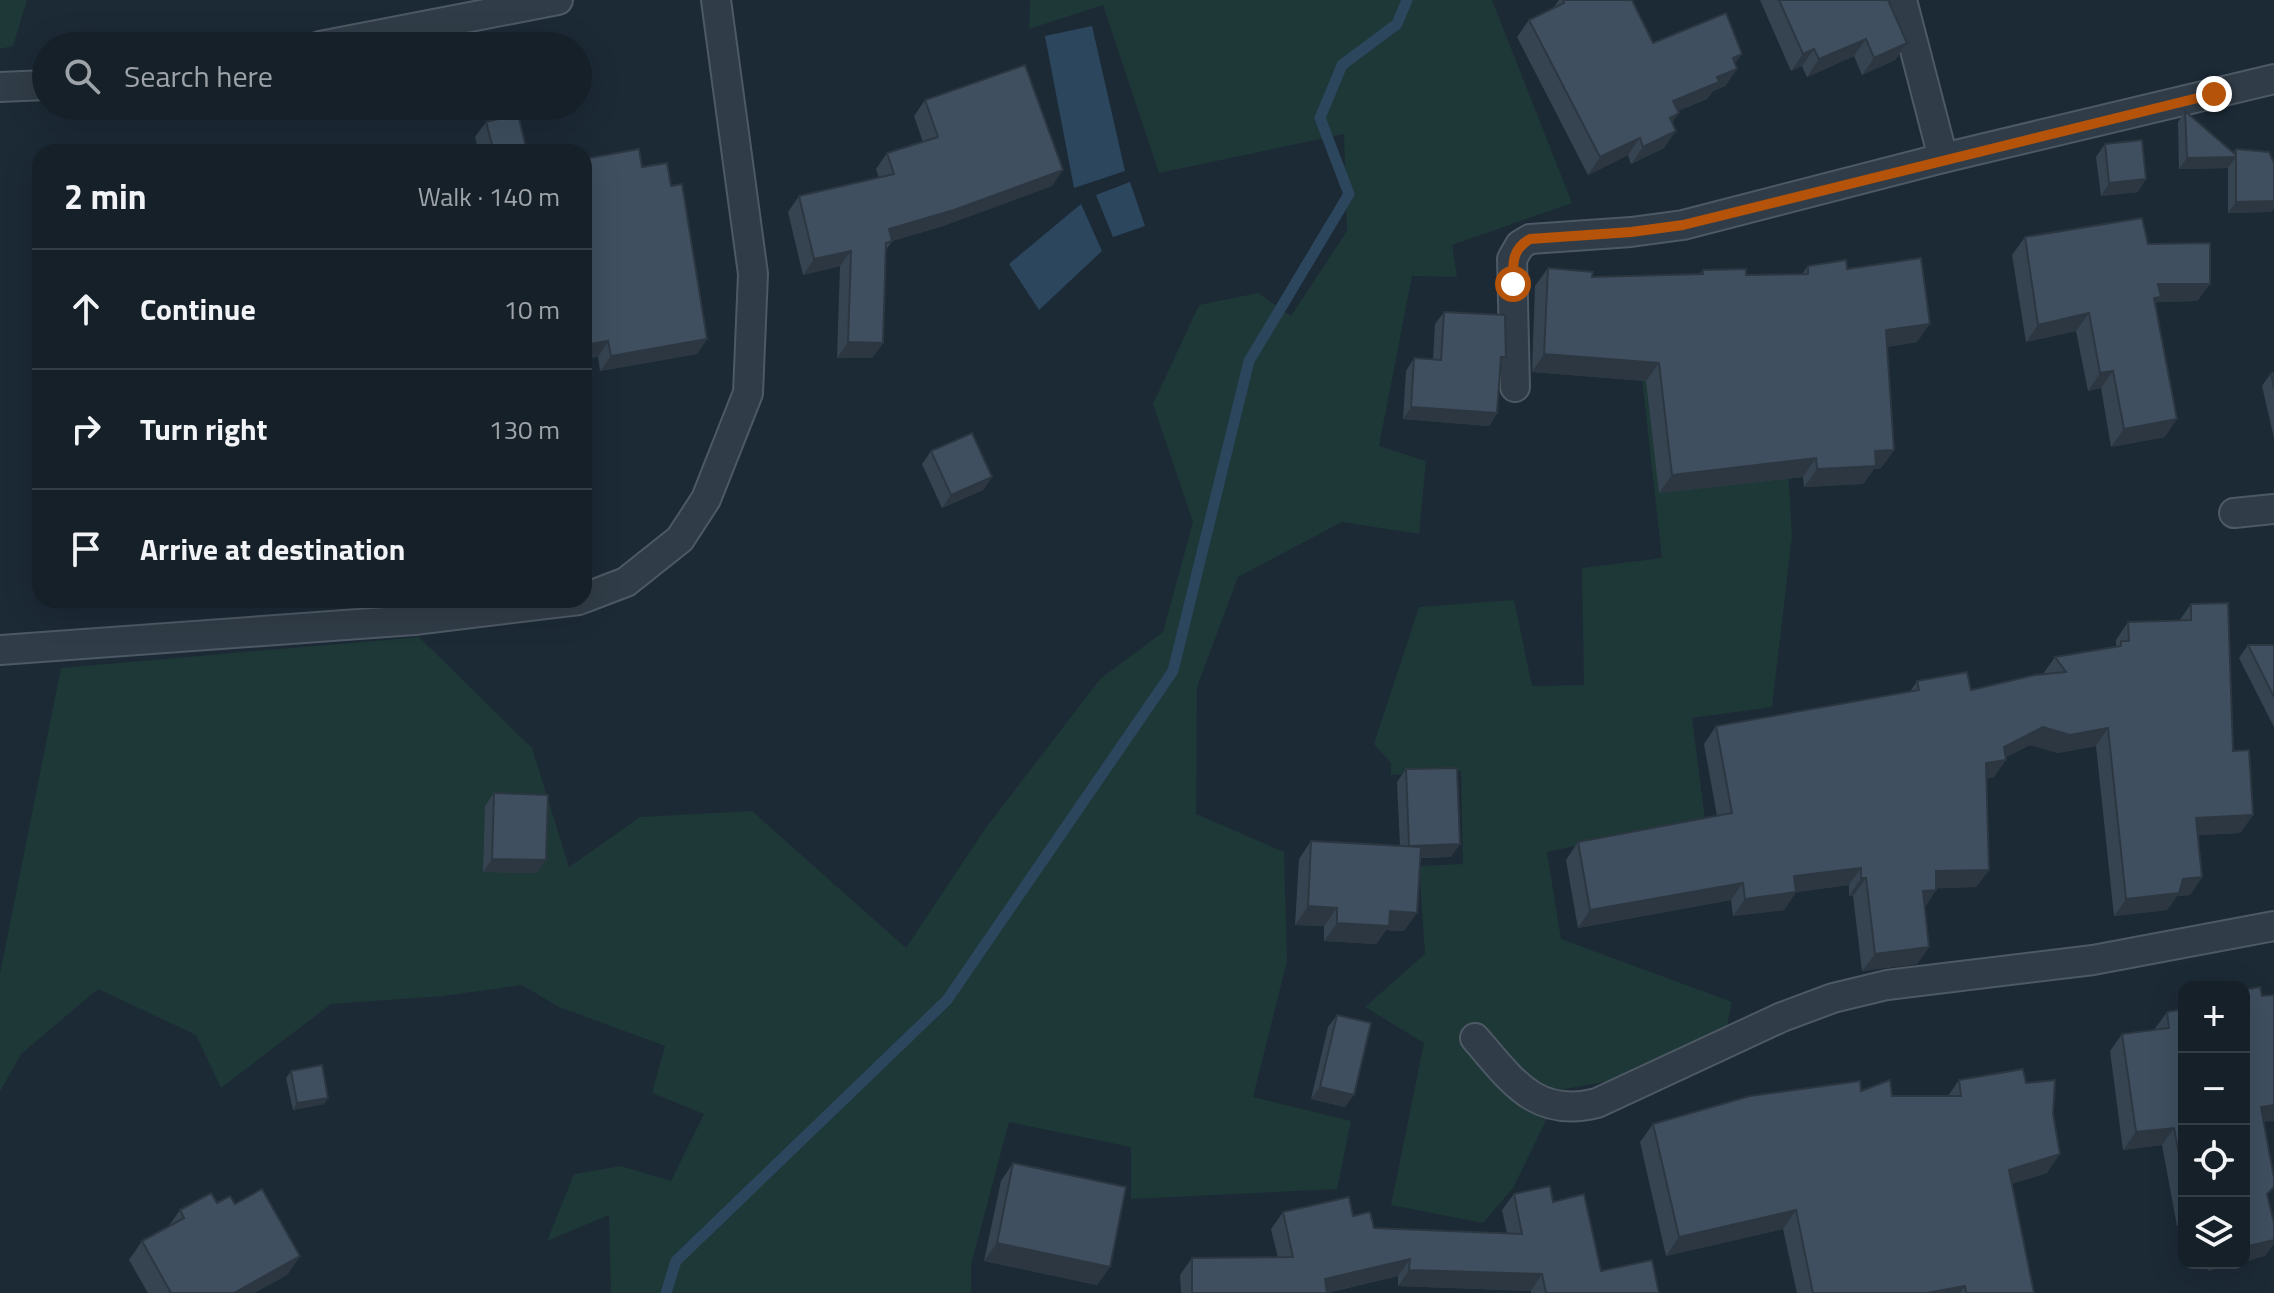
<!DOCTYPE html>
<meta charset="utf-8">
<style>
:root{--surface:#152028;--page:#1e2830;--text:#f1f3f6;--muted:#9da3a8;--line:#343e45}
body{margin:0;font-family:"Titillium Web",sans-serif;background:var(--page);color:var(--text)}
.controls{position:absolute;right:24px;bottom:24px;display:grid;overflow:hidden;border-radius:16px;box-shadow:0 8px 32px #0002}
.controls button{width:72px;height:72px;display:grid;place-items:center;padding:0;border:0;border-bottom:2px solid var(--line);background:var(--surface);color:var(--text);font:40px sans-serif}
.stop{position:absolute;width:24px;height:24px;margin:-18px;border:6px solid #b45309;border-radius:50%;background:#fff}
.stop.end{background:#b45309;border-color:#fff;box-shadow:0 2px 8px #0008}
.list{margin:0;padding:0;list-style:none}
h2{display:flex;justify-content:space-between;align-items:center;height:104px;margin:0;padding:0 32px;font-size:34px}
h2 small{font-size:26px;font-weight:400;color:var(--muted)}
.list li{display:grid;grid-template-columns:52px 1fr auto;gap:24px;align-items:center;box-sizing:border-box;height:120px;padding:0 32px;border-top:2px solid var(--line)}
.list b{display:block;font-size:30px;white-space:nowrap}
.list em{font-size:26px;font-style:normal;color:var(--muted)}
.icon{flex:none;width:44px;height:44px;fill:none;stroke:currentColor;stroke-width:2;stroke-linecap:round;stroke-linejoin:round}
.map{position:relative;flex:none;width:2274px;height:1293px;overflow:hidden}
.search{position:absolute;background:var(--surface);box-shadow:0 8px 32px #0002;left:32px;top:32px;width:560px;height:88px;display:flex;align-items:center;gap:20px;box-sizing:border-box;padding:0 28px;border-radius:44px;color:var(--muted);font-size:30px}
.panel{position:absolute;background:var(--surface);box-shadow:0 8px 32px #0002;left:32px;top:144px;width:560px;height:464px;border-radius:24px}
.map>svg:first-child{display:block}
</style>
<div class="map">
<svg width="2274" height="1293" viewBox="0 0 2274 1293">
<rect width="100%" height="100%" fill="#1c2a36"/>
<!-- green -->
<g fill="#1e3737">
<path d="M0,0h27l-14,46 -13,3z"/>
<path d="M1030,0h462l80,203 -120,42 5,32 -45,-1 -33,170 47,15 -7,73 -77,-12 -104,55 -41,110 -1,127 88,38 3,109 -34,136 98,24 -14,68 -206,10v-52l-122,-25 -38,143v28h-360l-2,-78 -62,26 27,-67 47,-8 50,15 33,-67 -52,-21 13,-47 -106,-39 -37,-22 -79,11 -112,8 -110,84 -25,-53 -98,-46 -77,65 -21,38v-118l61,-306 358,-31 113,111 37,119 71,-50 112,-6 154,137 79,-119 115,-150 63,-47 30,-110 -40,-118 46,-99 59,-12 33,23 56,-85 -3,-97 -185,39 -56,-168 -74,24z"/>
<path d="M1783,377l9,159 -20,171 -80,11 13,101 -158,33 14,87 171,63 -5,24 -114,54 -52,10 -48,98 -30,35 -92,-18 33,-162 -59,-36 60,-53 -6,-88 44,-2 -2,-93 -70,4v-12l-17,-19 45,-137 95,-7 18,86 52,-1 -2,-117 80,-10 -20,-179z"/>
</g>
<!-- water -->
<g fill="#2c465e">
<path d="M1092,26l33,145 -51,17 -29,-152z"/>
<path d="M1130,182l15,44 -32,11 -17,-42z"/>
<path d="M1081,204l21,47 -63,59 -30,-46z"/>
</g>
<g fill="none" stroke-linecap="round" stroke-linejoin="round">
<!-- stream -->
<path stroke="#2c465e" stroke-width="11" d="M666,1293l10,-32 271,-261 226,-329 76,-310 100,-167 -29,-76 22,-53 55,-41 10,-24"/>
<!-- street casing -->
<g stroke="#4d5965" stroke-width="32">
<g id="street">
<path d="M1902,0l41,158"/>
<path d="M320,46l238,-46"/>
<path d="M0,87l46,-2"/>
<path d="M1515,387l-3,-128 8,-14 10,-6 101,-7 52,-7 260,-67 331,-79"/>
<path d="M2234,513l40,-4"/>
<path d="M584,598l42,-16 54,-43 26,-40 42,-106 5,-119 -37,-274"/>
<path d="M0,650l414,-30 165,-20"/>
<path d="M1475,1038c36,41 60,81 122,65l185,-86 51,-19 54,-13 206,-25 181,-34"/>
</g>
</g>
<!-- street -->
<use href="#street" stroke="#303c47" stroke-width="28"/>
</g>
<!-- wall -->
<g fill="#364452">
<path d="M1559,0h73l21,43 82,21 2,5 -12,17 -12,5 -6,8 -29,12 -6,12 -8,25 -33,16 -3,-9 -40,20 -71,-138 12,-17 24,-12z"/>
<path d="M1760,0h128l19,43 -12,17 -33,15 -8,-19 -47,21 -5,-11 -11,5z"/>
<path d="M925,100l127,86 -109,40 -51,15 -6,9 -3,93 -11,15h-35l3,-92 -37,9 -15,-63 11,-16 80,-18 -3,-9 11,-16 36,-11 -9,-26z"/>
<path d="M2185,111l48,42 3,-4 38,14v45l-3,4 -43,1v-45l-49,1 -1,-47z"/>
<path d="M486,122l41,30h-48l-4,-15z"/>
<path d="M2105,144l33,48 -37,4 -5,-39z"/>
<path d="M642,167l29,19 36,153 -10,15 -97,17 -2,-14z"/>
<path d="M2025,237l123,7 62,40 -13,17 -40,1 -2,3 10,132 -54,10 -10,-59 -13,3 -12,-60 -50,11 -14,-87z"/>
<path d="M1808,266l39,3 70,73 -30,5 7,103 -13,18 -7,1 -11,15 -59,3 -1,-10 -144,16 -13,-112 -114,-9 3,-86 13,-18 44,9 108,-3 3,-4 43,5 56,-1z"/>
<path d="M1444,312l56,54 -3,47 -8,13 -86,-7 3,-48 8,-13 19,2 2,-36z"/>
<path d="M2271,373h3v65l-12,-52z"/>
<path d="M931,451l61,26 -9,13 -41,18 -20,-44z"/>
<path d="M2191,604l62,211 -13,18 -42,2 4,42 -12,18 -13,1 -10,14 -53,6 -18,-170 -38,7 -28,-8 -24,12 -12,20 -8,2 3,91 -13,17 -40,1v2l-11,17 4,40 -12,17 -55,7 -9,-75h-4v-11l-53,7 -12,18 -51,6 -2,-16 -153,28 -12,-68 12,-18 139,-26 -13,-72 12,-18 194,-34 7,-11 54,9 72,-16 12,-17 61,-11v-6l12,-18 51,-1z"/>
<path d="M2248,645h26v82l-35,-69z"/>
<path d="M1406,769l45,88 -31,1 -16,73 -18,-1 -10,14 -52,-3v-15l-29,-1 4,-66 12,-18 89,5 -3,-64z"/>
<path d="M494,793l43,80 -54,-1 2,-66z"/>
<path d="M2184,1002v225l-7,-1 -15,-81 -39,5 -13,-99 12,-17 32,-4 13,-18 11,-2z"/>
<path d="M1337,1015l8,92 -34,-8 17,-72z"/>
<path d="M291,1071l37,27 -4,6 -31,6 -7,-32z"/>
<path d="M1959,1080l88,93 -36,11 23,109h-237l-14,-64 -117,27 -26,-114 13,-18 208,-33 31,5h56z"/>
<path d="M1013,1163l97,104 -13,18 -113,-24 17,-80z"/>
<path d="M1514,1194l39,8 48,69 58,22h-128v-2l-133,-5v-10l-71,17h-146l-1,-18 12,-17h86l-7,-29 12,-17 70,4 21,12 133,5 -5,-23z"/>
<path d="M217,1203l83,53 -13,19 -33,18h-106l-19,-33 13,-19 26,-14 12,-17z"/>
<path d="M2206,1263h32l-30,8z"/>
</g>
<!-- shaded-wall -->
<g fill="#2c3742">
<path d="M1866,39l-12,17 -47,21 12,-18z"/>
<path d="M1907,43l-12,17 -33,15 12,-17z"/>
<path d="M1814,49l-12,17 -11,5 12,-17z"/>
<path d="M1742,54l-12,17 3,-13z"/>
<path d="M1737,69l-12,17 -12,5 -6,8 -46,19 12,-17 44,-24z"/>
<path d="M1679,113l-12,17 3,-12z"/>
<path d="M1676,131l-12,17 -33,16 12,-17z"/>
<path d="M1640,138l-12,17 -40,20 12,-18z"/>
<path d="M2236,157l-8,11 -49,1 8,-11z"/>
<path d="M1063,170l-11,16 -109,40 -65,19 11,-16z"/>
<path d="M2146,179l-8,13 -37,4 8,-13z"/>
<path d="M2274,201v7l-3,4 -43,1 8,-11z"/>
<path d="M851,251l-11,15 -37,9 11,-16z"/>
<path d="M2158,284h52l-13,17 -40,1 -9,12z"/>
<path d="M2089,313l-13,18 -50,11 12,-17z"/>
<path d="M1930,324l-13,18 -43,7 12,-19z"/>
<path d="M707,339l-10,15 -97,17 11,-15z"/>
<path d="M608,341l-10,16 -14,2v-14z"/>
<path d="M848,342l35,1 -11,15h-35z"/>
<path d="M1544,354l115,9 -13,18 -114,-9z"/>
<path d="M2113,371l-12,17 -13,3 12,-18z"/>
<path d="M1411,407l86,6 -8,13 -86,-7z"/>
<path d="M2177,419l-12,18 -54,10 13,-18z"/>
<path d="M1894,450l-13,18 -7,1 -11,15 -59,3 13,-18 58,-18z"/>
<path d="M1816,458l-13,19 -144,16 13,-18z"/>
<path d="M992,477l-9,13 -41,18 9,-13z"/>
<path d="M2043,727l65,1 -12,18 -38,7 -28,-8 -32,16 8,-1 -12,17 -20,4 12,-18 18,-16z"/>
<path d="M2253,815l-13,18 -56,3 12,-18z"/>
<path d="M1460,844l-9,13 -51,1 9,-12z"/>
<path d="M492,859l54,1 -9,13 -54,-1z"/>
<path d="M1861,868l-12,17 -67,9 12,-18z"/>
<path d="M1989,870l-13,17 -52,2 12,-18z"/>
<path d="M2202,877l-12,18 -13,1 -10,14 -53,6 12,-17 57,-20z"/>
<path d="M1861,878h5l-13,18h-4z"/>
<path d="M1743,883l-12,17 -153,28 12,-18z"/>
<path d="M1936,890l-12,18 -1,-17z"/>
<path d="M1796,892l-12,18 -51,6 12,-17z"/>
<path d="M1308,906l29,2 -13,18 -29,-1z"/>
<path d="M1390,911l27,2 -13,18 -18,-1 -10,14 -52,-3 13,-18z"/>
<path d="M1929,947l-12,17 -55,7 13,-17z"/>
<path d="M1320,1087l34,8 -9,12 -34,-8z"/>
<path d="M328,1098l-4,6 -31,6 4,-7z"/>
<path d="M2274,1105v16l-25,3 12,-17z"/>
<path d="M2174,1128l-12,17 -39,5 13,-18z"/>
<path d="M2060,1154l-13,19 -51,16 13,-19z"/>
<path d="M1796,1210l-13,19 -117,27 13,-19z"/>
<path d="M2184,1216v11l-7,-1z"/>
<path d="M2274,1240v4l-9,12 -21,6v-15z"/>
<path d="M997,1243l113,24 -13,18 -113,-24z"/>
<path d="M300,1256l-13,19 -33,18h-20z"/>
<path d="M1410,1259l-12,17 -73,17v-14z"/>
<path d="M2213,1263h25l-30,8z"/>
<path d="M1409,1270l133,4 -11,17 -133,-5z"/>
<path d="M1965,1286l-5,7h-33z"/>
</g>
<!-- building -->
<g fill="#3f4f5f" stroke="#2c3742" stroke-width="2">
<path d="M1563,0h69l21,43 73,-30 16,41 -9,4 4,11 -20,8 2,5 -46,19 6,12 -9,5 6,13 -33,16 -3,-9 -40,19 -71,-137 35,-17z"/>
<path d="M1779,0h109l19,43 -33,15 -8,-19 -47,20 -5,-10 -11,5z"/>
<path d="M1025,65l38,105 -109,40 -65,19 3,12 -6,2 -3,100 -35,-1 3,-91 -37,8 -15,-63 95,-22 -7,-21 51,-16 -13,-37z"/>
<path d="M2185,111l51,44v-6l33,3 5,11v38l-38,1v-45l-49,1z"/>
<path d="M518,114l9,38h-33l-8,-30z"/>
<path d="M2142,140l4,39 -37,4 -4,-39z"/>
<path d="M639,149l3,18 25,-4 4,23 11,-2 25,155 -96,17 -3,-15 -24,4v-186z"/>
<path d="M2142,218l6,26 62,-1v41h-52l3,13 -7,1 23,121 -53,10 -11,-58 -13,2 -11,-60 -51,12 -13,-88z"/>
<path d="M1921,258l9,66 -44,6 8,120 -19,1 1,15 -59,3 -1,-11 -144,17 -13,-112 -115,-9 4,-86 45,4 -1,5 111,-3v-4l43,-1v6l62,-1v-8l38,-6 1,9z"/>
<path d="M1444,312l61,3 1,42h-5l-4,56 -86,-6 3,-49 27,2z"/>
<path d="M2271,373h3v15z"/>
<path d="M972,433l20,44 -41,18 -20,-44z"/>
<path d="M2228,603l5,148 16,-1 4,65 -57,3 6,59 -19,2 -4,14 -53,6 -18,-171 -38,7 -27,-8 -39,20 2,13 -20,3 3,107 -53,1v19l-13,1 6,56 -54,7 -9,-76h-5v-10l-67,8 2,16 -51,7 -2,-16 -153,27 -12,-68 154,-29 -16,-87 203,-36 -2,-9 50,-9 4,18 64,-15 31,-3 -11,-15 66,-11v-5h8l-1,-19 63,-2v-16z"/>
<path d="M2248,645h26v52z"/>
<path d="M1457,768l3,76 -51,2 -3,-77z"/>
<path d="M494,793l54,2 -2,65 -54,-1z"/>
<path d="M1311,841l110,6 -4,66 -27,-2 -1,15 -52,-3v-15l-29,-2z"/>
<path d="M2260,987l2,9 12,-1v110l-13,2 13,71v9l-7,7 7,29v17l-30,7v-257z"/>
<path d="M2184,1009v172l-10,-53 -38,4 -14,-98 47,-6 -2,-16z"/>
<path d="M1337,1015l34,8 -17,72 -34,-8z"/>
<path d="M322,1065l6,33 -31,5 -6,-32z"/>
<path d="M2023,1069l3,14 29,-3 -2,34 7,40 -51,16 25,123h-68l-1,-7 -38,7h-114l-17,-83 -117,27 -26,-113 97,-28 110,-15 1,10 29,-11 2,16h69l-2,-16z"/>
<path d="M1013,1163l113,24 -16,80 -113,-24z"/>
<path d="M1550,1186l3,16 31,-8 17,77 51,-11 7,33h-113l-4,-19 -133,-4 1,-11 -85,20 2,14h-135v-35l101,-1 -10,-45 66,-15 4,19 17,-4 4,16 148,6 -8,-40z"/>
<path d="M262,1189l38,67 -66,37h-63l-29,-52 42,-23 -4,-8 31,-17 6,10 13,-7 5,8z"/>
</g>
<g fill="none" stroke-linecap="round" stroke-linejoin="round">
<!-- route -->
<path stroke="#b45309" stroke-width="10" d="M1513,284c0,-20 -2,-34 17,-45l101,-7 52,-7 531,-131"/>
</g>
</svg>
<div class="controls">
<button>+</button>
<button>−</button>
<button><svg class="icon" aria-label="locate" viewBox="0 0 24 24"><circle cx="12" cy="12" r="6"/><path d="M12 2v4M12 18v4M2 12h4M18 12h4"/></svg></button>
<button><svg class="icon" aria-label="layers" viewBox="0 0 24 24"><path d="M12 4l9 5-9 5-9-5zM3 14l9 5 9-5"/></svg></button>
</div>
<div class="stop" style="left:1513px;top:284px"></div>
<div class="stop end" style="left:2214px;top:94px"></div>
<div class="search"><svg class="icon" aria-label="search" viewBox="0 0 24 24"><circle cx="10" cy="10" r="6"/><path d="M15 15l6 6"/></svg>Search here</div>
<section class="panel">
<h2>2 min<small>Walk · 140 m</small></h2>
<ul class="list">
<li><svg class="icon" aria-label="ahead" viewBox="0 0 24 24"><path d="M12 20V5M6 11l6-6 6 6"/></svg><div><b>Continue</b></div><em>10 m</em></li>
<li><svg class="icon" aria-label="right" viewBox="0 0 24 24"><path d="M7 20v-9h11M14 6l5 5-5 5"/></svg><div><b>Turn right</b></div><em>130 m</em></li>
<li><svg class="icon" aria-label="arrive" viewBox="0 0 24 24"><path d="M6 21V4h12l-3 4 3 4H6"/></svg><div><b>Arrive at destination</b></div></li>
</ul>
</section>
</div>
